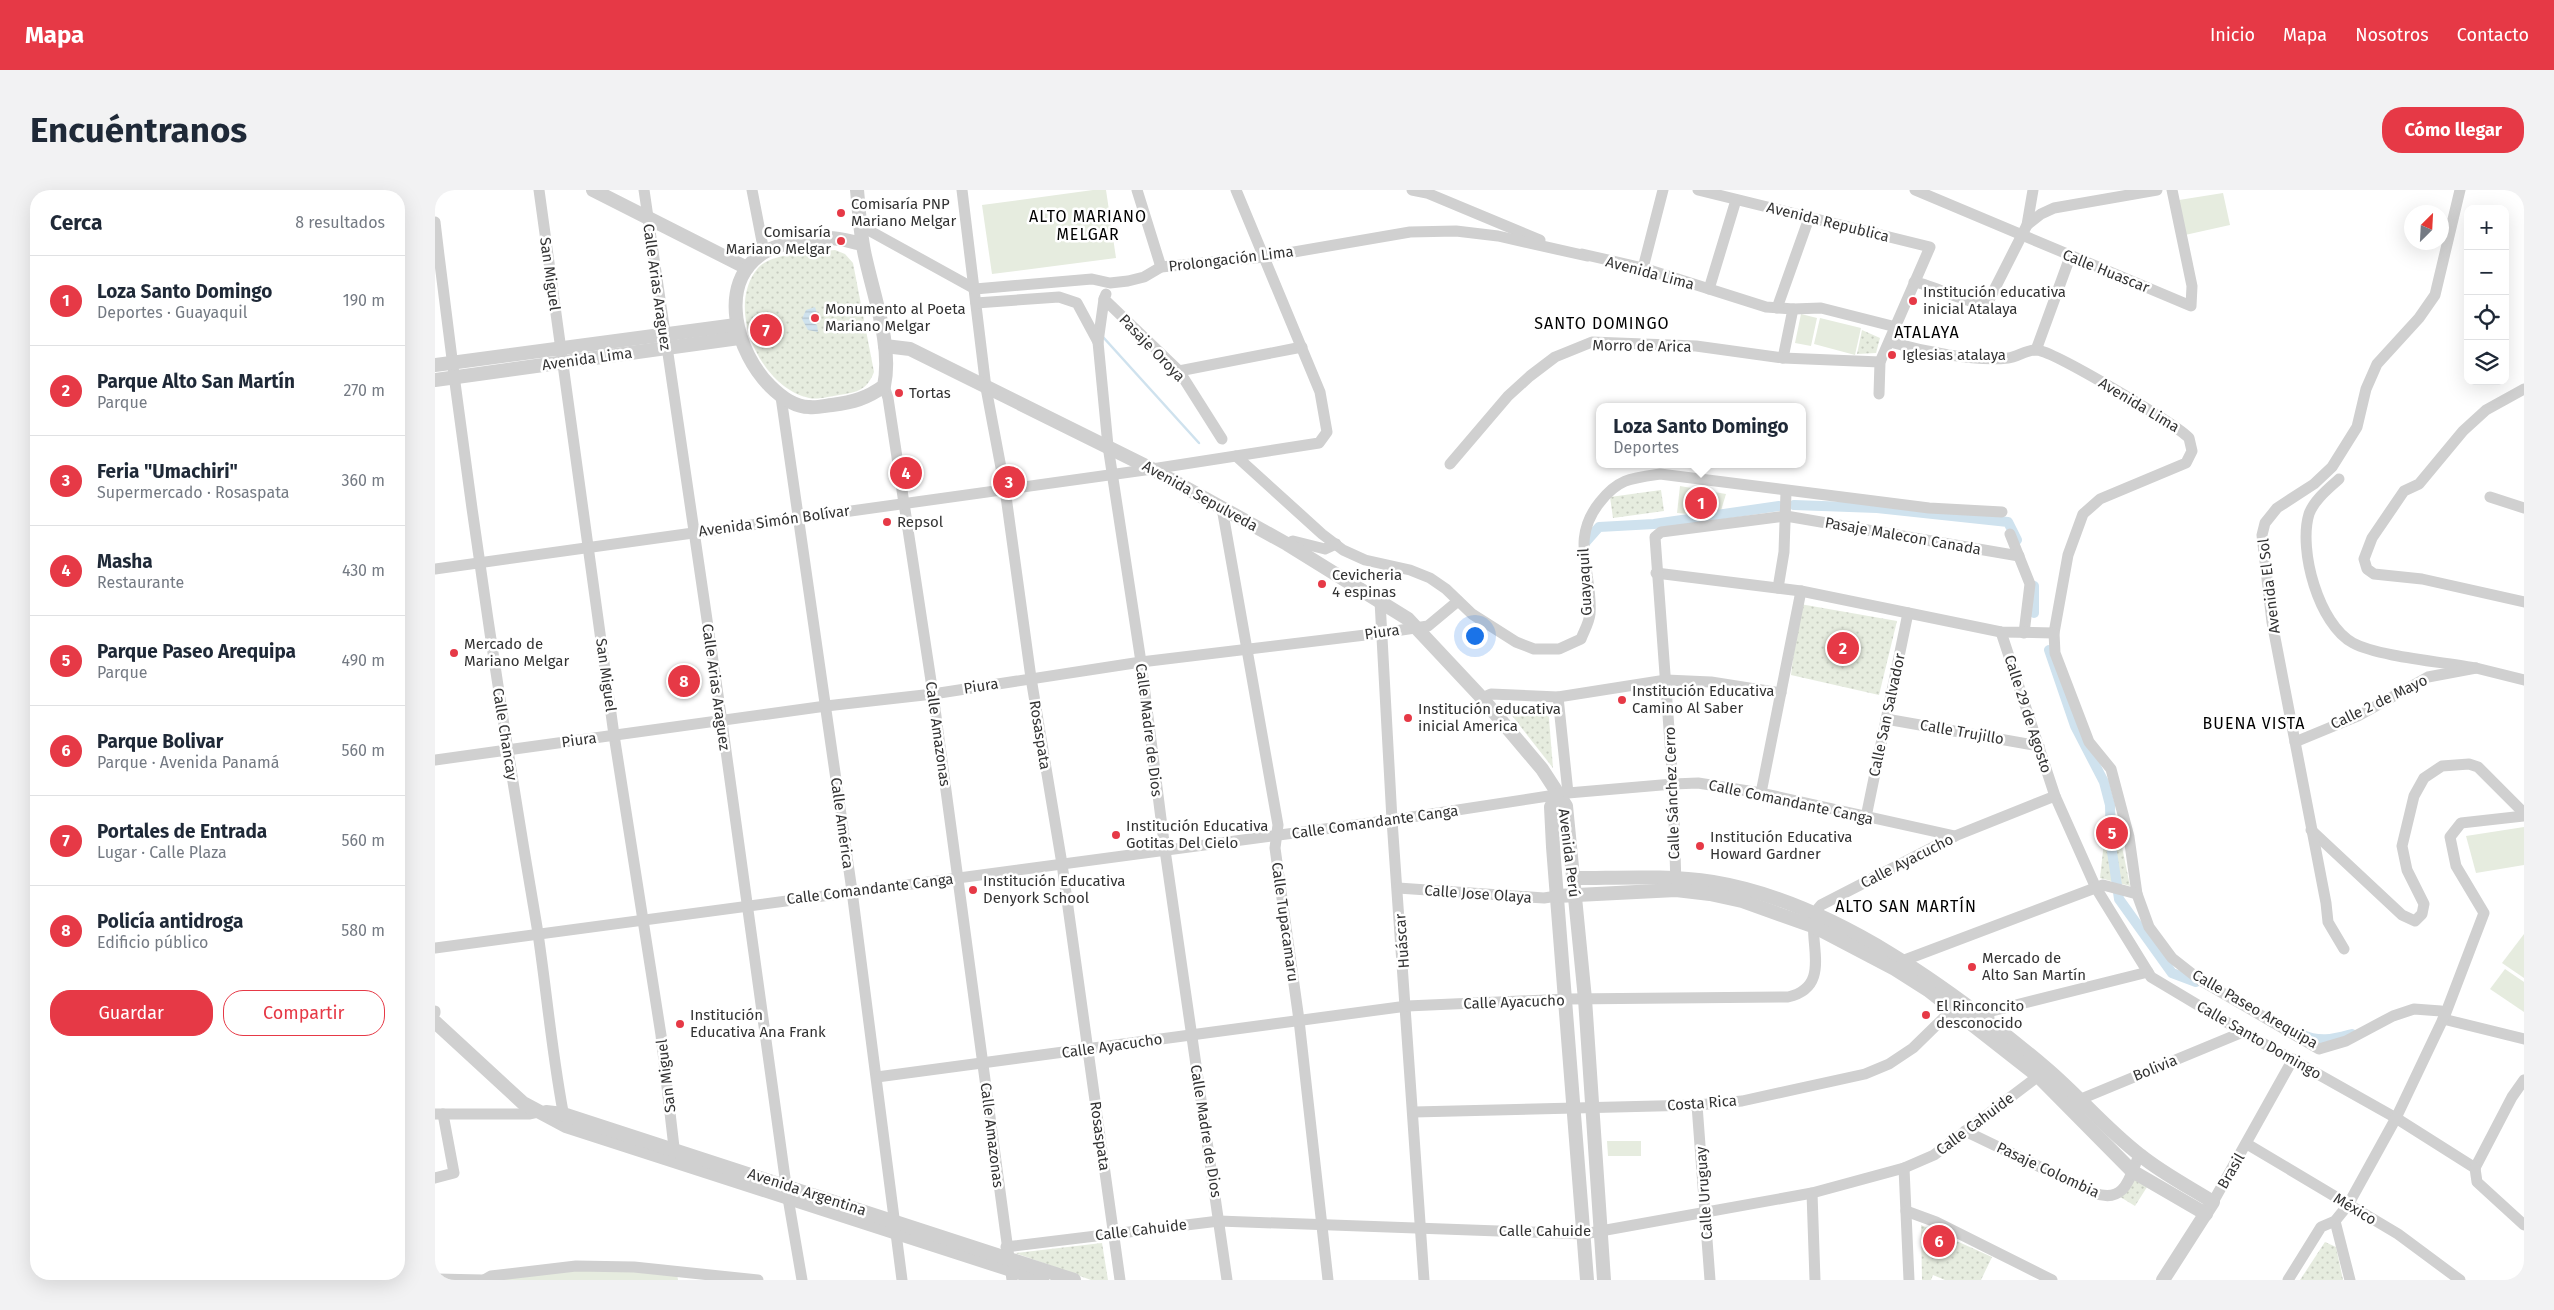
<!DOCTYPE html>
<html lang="es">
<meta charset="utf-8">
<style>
:root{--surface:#fff;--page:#f2f2f3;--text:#1f2937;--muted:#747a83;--line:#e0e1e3;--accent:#e63946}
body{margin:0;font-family:"Fira Sans",sans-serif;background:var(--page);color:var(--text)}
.controls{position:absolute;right:15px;top:15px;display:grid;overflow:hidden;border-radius:10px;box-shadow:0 5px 20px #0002}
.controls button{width:45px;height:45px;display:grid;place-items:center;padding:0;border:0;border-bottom:1px solid var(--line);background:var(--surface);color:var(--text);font:25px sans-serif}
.compass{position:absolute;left:1969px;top:15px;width:45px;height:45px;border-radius:50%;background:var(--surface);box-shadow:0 5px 20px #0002;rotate:24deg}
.you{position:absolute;left:1039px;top:445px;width:18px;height:18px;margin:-12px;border:4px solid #fff;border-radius:50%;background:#1a73e8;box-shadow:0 0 0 8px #1a73e833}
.badge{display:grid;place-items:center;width:32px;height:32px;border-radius:50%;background:var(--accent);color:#fff;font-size:16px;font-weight:700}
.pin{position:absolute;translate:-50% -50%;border:2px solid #fff;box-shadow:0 1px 5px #0006}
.popup{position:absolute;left:1161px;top:213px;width:210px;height:65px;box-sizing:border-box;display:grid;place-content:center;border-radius:10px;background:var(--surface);filter:drop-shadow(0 1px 4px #0005);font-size:16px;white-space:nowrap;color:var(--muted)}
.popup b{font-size:19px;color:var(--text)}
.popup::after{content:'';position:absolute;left:50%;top:100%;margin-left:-10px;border:10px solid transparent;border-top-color:var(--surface)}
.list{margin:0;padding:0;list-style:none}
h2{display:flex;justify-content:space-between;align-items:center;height:65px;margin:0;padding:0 20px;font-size:21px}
h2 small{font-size:16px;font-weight:400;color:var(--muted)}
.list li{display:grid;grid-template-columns:32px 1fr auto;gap:15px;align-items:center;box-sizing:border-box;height:90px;padding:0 20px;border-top:1px solid var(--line)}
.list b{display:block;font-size:19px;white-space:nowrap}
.list p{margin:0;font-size:16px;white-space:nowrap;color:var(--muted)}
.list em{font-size:16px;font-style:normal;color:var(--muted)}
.actions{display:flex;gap:10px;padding:15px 20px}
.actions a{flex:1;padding:11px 0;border:1px solid var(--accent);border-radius:20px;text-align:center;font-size:18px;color:var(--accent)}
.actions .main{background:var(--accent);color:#fff}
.icon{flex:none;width:28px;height:28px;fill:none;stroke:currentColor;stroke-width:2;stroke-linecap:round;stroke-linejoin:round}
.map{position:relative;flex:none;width:2089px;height:1090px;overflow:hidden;border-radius:20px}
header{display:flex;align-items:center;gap:30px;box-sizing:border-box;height:70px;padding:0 25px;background:var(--accent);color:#fff}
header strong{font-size:24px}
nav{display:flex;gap:28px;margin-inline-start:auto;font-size:18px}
.intro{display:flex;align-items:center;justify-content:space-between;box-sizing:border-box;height:120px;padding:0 30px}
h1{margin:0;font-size:35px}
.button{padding:12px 22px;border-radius:20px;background:var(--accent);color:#fff;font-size:18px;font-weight:700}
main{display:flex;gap:30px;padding:0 30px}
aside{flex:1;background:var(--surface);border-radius:20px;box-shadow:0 5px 20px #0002}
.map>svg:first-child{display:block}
</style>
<header>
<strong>Mapa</strong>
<nav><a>Inicio</a><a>Mapa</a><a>Nosotros</a><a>Contacto</a></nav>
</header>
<div class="intro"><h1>Encuéntranos</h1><a class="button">Cómo llegar</a></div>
<main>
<aside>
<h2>Cerca<small>8 resultados</small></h2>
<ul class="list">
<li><span class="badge">1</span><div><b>Loza Santo Domingo</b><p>Deportes · Guayaquil</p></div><em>190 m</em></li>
<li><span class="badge">2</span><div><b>Parque Alto San Martín</b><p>Parque</p></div><em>270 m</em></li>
<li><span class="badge">3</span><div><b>Feria &quot;Umachiri&quot;</b><p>Supermercado · Rosaspata</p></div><em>360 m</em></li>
<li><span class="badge">4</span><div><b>Masha</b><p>Restaurante</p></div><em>430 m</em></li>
<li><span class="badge">5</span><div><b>Parque Paseo Arequipa</b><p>Parque</p></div><em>490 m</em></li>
<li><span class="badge">6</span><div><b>Parque Bolivar</b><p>Parque · Avenida Panamá</p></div><em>560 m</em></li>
<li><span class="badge">7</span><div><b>Portales de Entrada</b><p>Lugar · Calle Plaza</p></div><em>560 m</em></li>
<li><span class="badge">8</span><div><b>Policía antidroga</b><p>Edificio público</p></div><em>580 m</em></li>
</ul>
<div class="actions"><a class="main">Guardar</a><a>Compartir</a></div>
</aside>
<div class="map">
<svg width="2089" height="1090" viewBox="0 0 2089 1090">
<defs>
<pattern id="park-dots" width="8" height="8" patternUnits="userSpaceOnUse" patternTransform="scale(1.25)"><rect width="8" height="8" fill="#e6ecdf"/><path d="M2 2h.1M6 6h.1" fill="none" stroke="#c6cbc0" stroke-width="1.8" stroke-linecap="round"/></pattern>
<pattern id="water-rules" width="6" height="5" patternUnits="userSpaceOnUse" patternTransform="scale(1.25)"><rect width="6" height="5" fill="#cfe2ee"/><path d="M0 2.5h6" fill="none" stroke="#b2c2cd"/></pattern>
</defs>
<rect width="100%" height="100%" fill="#fff"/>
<!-- green -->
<g fill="#e6ecdf">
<path d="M658,0h13l10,68 -124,16 -10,-69z"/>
<path d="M1788,3l7,32 -45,10 -6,-35z"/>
<path d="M1366,124l16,4 -6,28 -16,-3z"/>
<path d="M1385,128l41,10 -6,27 -41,-11z"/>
<path d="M1245,296l46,8 -7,23 -42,-4z"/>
<path d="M2089,637v38l-48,8 -10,-37z"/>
<path d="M2089,744v44l-22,-15z"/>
<path d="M2070,779l19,13v30l-34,-23z"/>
<path d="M1172,951h34v15h-33z"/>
<path d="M142,1079l100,5 1,6h-187z"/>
</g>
<!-- park -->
<g fill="url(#park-dots)">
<path d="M400,60l10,4 8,9 21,109c-7,18 -16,20 -35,23 -8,1 -21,5 -30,3 -48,-10 -85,-90 -51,-130 14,-16 57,-16 77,-18z"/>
<path d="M1427,140l18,8 -4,15 -19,1z"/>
<path d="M1226,300l3,21 -51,7 -3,-21z"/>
<path d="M1365,414l97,17 -18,74 -88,-20z"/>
<path d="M1068,514l45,2 5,62z"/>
<path d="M1675,598l20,98 -30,-8z"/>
<path d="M1694,986l18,11 -12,19 -18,-11z"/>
<path d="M1486,1035l71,32 -11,23h-36l-12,-5 -2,5h-9z"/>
<path d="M1890,1052l11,5 7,33h-43z"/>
<path d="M667,1053l6,37h-17l-76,-27z"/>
</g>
<!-- water -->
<path fill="url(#water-rules)" d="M380,117l2,6 -5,1 -2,4 1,4 6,3 1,7 -10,-2 -6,-11 4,-9z"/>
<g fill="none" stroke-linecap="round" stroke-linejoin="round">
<!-- stream -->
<path stroke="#cfe2ee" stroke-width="2.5" d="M668,147l96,106"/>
<!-- canal -->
<g stroke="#cfe2ee" stroke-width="10">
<path d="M1359,315l83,3 131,14 9,18"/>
<path d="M1149,354l15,-17 55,-3 125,-18"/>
<path d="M1599,396v27"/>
<path d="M1614,460l26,76 29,56 6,23 1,40 8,54 53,74 24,9"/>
<path d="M1866,844c19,9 32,5 51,0"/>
</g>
<!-- minor -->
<g stroke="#d0d0d0" stroke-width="11">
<path d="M104,0l75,545 47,300 14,121"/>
<path d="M209,0l78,532 64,463"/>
<path d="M317,0l12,62"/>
<path d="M527,0l24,198 19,101 26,189 31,186 58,416"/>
<path d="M702,0l24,77"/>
<path d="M977,0l15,3 113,47"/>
<path d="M1263,0l232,57 -50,115 -1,32"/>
<path d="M1480,0l276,116 1,-20 -20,-96"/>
<path d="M0,32c28,236 62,471 102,705 10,65 15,131 28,195"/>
<path d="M1592,35l14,-11 13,-6 103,-18"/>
<path d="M426,36l114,63 117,-10 18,4 18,-2 16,-4 17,-10 104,-10 145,-25 46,-1 42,5 89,20"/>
<path d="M1147,64l61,14 123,39 27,2 28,-1 75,19"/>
<path d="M1208,78l20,-78"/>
<path d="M1479,92c17,2 61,26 74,20l39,-77 6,-35"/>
<path d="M1274,99l27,-89"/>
<path d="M671,104l-2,5 75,72 43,68"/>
<path d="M669,109l-6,43 10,104 33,216 24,188 62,430"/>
<path d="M541,113l83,-6 18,6 21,39"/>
<path d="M1342,118l32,-90"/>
<path d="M1455,152c32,9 85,20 118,16 9,-1 20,-9 29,-8 18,2 139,74 152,88l3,13 -6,12 -86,36 -17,15 -15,41 -14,78 1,20 34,89 22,27 18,68 8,57 12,33 23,31 28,22 119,69 27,-8 47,-25 21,-7 27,2 4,4"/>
<path d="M1601,160l34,-93"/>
<path d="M1348,168l10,-49"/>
<path d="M744,181l123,-24"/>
<path d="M449,196l4,12 45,296 79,586"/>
<path d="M2089,199l-38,21 -23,21 -44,53 -15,7 -32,47 -8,21 3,10 7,5 48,5 102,23"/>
<path d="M346,207l71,494 50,389"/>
<path d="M801,266l86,78 21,16 22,10 45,10 20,8 16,11 26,25 44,28 18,7h25l22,-10c3,-8 8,-16 9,-25 3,-42 -21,-74 10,-112 18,-23 31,-24 60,-28l269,34 73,4"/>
<path d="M1015,274l58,-68 22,-20 25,-19 37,-15 104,4 87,12 97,4"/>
<path d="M1904,289c-11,10 -25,21 -30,35 -11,36 10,111 44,129 26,14 92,19 123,25"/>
<path d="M2055,307l34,11"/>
<path d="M787,318l56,317 -3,23 24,172 29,260"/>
<path d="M1575,344l20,50 -6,49"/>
<path d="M852,354l6,-3 32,8 11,-5"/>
<path d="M0,379l717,-100 167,-26 8,-11 -7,-40 -84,-202"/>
<path d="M1221,383l145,18 200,41 53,1"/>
<path d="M1343,398l6,-36 2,-60"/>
<path d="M945,411l12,219 32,460"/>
<path d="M1566,442l54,164 41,92 55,89 92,55 153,86 79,50"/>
<path d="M1123,507l10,96"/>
<path d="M1047,508l9,-4 67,3 108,-17 45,2 70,11"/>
<path d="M1451,529l153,27"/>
<path d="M1860,552l63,-26 70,-39 48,-9 48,12"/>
<path d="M0,570l391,-54 107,-12 208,-32 241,-29 46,-7 30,-25"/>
<path d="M1326,603l40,-202"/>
<path d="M1431,627l42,-204"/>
<path d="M1876,640l91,85 13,6 7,-7 2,-10 -17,-34 -5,-24 12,-50 10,-18 18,-12 27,-2 9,3 46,46"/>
<path d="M1241,696l-3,-102 -18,-247 6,-5 125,-16 233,40"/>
<path d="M963,698l146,10 13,-2"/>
<path d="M0,758l957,-128 176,-27 105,-9 25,-1 63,10 194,43"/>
<path d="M1909,759l-16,-27 -2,-19 -54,-281 -10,-87 3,-12 12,-15 37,-24 18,-17 25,-40 9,-38 11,-25 42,-46 16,-23 25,-105"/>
<path d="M1463,775l4,-4 201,-76 34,9"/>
<path d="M0,821v2"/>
<path d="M2008,829l81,20"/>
<path d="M1545,833l12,-12 156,-39"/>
<path d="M442,887l530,-71 160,-7 221,-2c52,-12 10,-70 33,-92l134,-69 100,-40"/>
<path d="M1638,914l8,-5 162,-67"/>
<path d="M1262,915l13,175"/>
<path d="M979,922l283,-7 45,-4 123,-27 24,-10 24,-16 46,-45"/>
<path d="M0,924h95l9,-2"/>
<path d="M1530,941l129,62c31,11 35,-14 45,-38"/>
<path d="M1812,954l151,90 62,46"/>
<path d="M1469,978l5,112"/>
<path d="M2040,978l37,-71 12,-17"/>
<path d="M2040,978l2,14 47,43"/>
<path d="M0,988l19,-5 -11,-59"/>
<path d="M1377,1003l3,87"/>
<path d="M353,1008l14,82"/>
<path d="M1778,1012l80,-143"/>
<path d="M1471,1021l30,11 116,58"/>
<path d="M1900,1031l15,59"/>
<path d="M571,1057l213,-26 365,13 228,-41 92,-25 30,-13 111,-84"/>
<path d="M0,1089l48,1"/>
<path d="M49,1090l7,-4 85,-10 58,1 124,13"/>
<path d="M1853,1090l33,-53 14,-6 13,-16 48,-87 49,-103 39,-102 -28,-47 -6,-29 11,-14 63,-7"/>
</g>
<!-- tertiary -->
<g stroke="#d0d0d0" stroke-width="14">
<path d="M158,0l154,78"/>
<path d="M422,0c2,20 3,41 7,61 8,41 29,94 20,135 -18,13 -31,16 -52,19 -8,1 -16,3 -23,2 -16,0 -29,-11 -39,-21 -33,-33 -54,-102 -7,-133 13,-9 49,-15 66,-15 11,0 23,4 33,6"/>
<path d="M450,156l25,3 242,120 135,75 121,75 74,79 60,71 24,37 19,193 19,281"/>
<path d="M0,175l301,-40"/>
<path d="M0,190l304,-42"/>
<path d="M1122,605l-6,12 2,40 34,433"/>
<path d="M1138,688c47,0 94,-3 140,4 121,20 241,109 333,186 32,27 61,62 94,87 22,18 49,32 73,47l-50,78"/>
<path d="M1122,706l119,-6 34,4 32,7 73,26 80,42 33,21 111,87 93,94 74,43"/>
<path d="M0,832l88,81 43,23 476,154"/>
<path d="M111,922l17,2 511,166"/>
</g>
</g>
<!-- markers -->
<g fill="#e63946" stroke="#fff" stroke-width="2">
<circle cx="406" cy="23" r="5"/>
<circle cx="406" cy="51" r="5"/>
<circle cx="1478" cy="111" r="5"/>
<circle cx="380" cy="128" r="5"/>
<circle cx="1457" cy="165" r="5"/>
<circle cx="464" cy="203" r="5"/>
<circle cx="452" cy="332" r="5"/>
<circle cx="887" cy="394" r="5"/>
<circle cx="19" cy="463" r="5"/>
<circle cx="1187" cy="510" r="5"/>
<circle cx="973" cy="528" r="5"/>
<circle cx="681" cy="645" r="5"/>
<circle cx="1265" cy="656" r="5"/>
<circle cx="538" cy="700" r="5"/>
<circle cx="1537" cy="777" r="5"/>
<circle cx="1491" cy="825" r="5"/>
<circle cx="245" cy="834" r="5"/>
</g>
<g text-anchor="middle" stroke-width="5" stroke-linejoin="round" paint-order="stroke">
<!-- poi labels -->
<g font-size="15" fill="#333" stroke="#fff" text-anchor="start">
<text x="416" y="19">Comisaría PNP<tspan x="416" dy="17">Mariano Melgar</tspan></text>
<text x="396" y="47" text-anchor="end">Comisaría<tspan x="396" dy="17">Mariano Melgar</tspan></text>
<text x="1488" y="107">Institución educativa<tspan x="1488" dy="17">inicial Atalaya</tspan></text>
<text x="390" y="124">Monumento al Poeta<tspan x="390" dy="17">Mariano Melgar</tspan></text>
<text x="1467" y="170">Iglesias atalaya</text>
<text x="474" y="208">Tortas</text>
<text x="462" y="337">Repsol</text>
<text x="897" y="390">Cevicheria<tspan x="897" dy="17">4 espinas</tspan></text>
<text x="29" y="459">Mercado de<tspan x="29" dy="17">Mariano Melgar</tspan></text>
<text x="1197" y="506">Institución Educativa<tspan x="1197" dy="17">Camino Al Saber</tspan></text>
<text x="983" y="524">Institución educativa<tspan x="983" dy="17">inicial America</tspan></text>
<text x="691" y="641">Institución Educativa<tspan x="691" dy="17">Gotitas Del Cielo</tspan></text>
<text x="1275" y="652">Institución Educativa<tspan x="1275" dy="17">Howard Gardner</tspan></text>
<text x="548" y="696">Institución Educativa<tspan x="548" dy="17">Denyork School</tspan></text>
<text x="1547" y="773">Mercado de<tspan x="1547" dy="17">Alto San Martín</tspan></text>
<text x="1501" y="821">El Rinconcito<tspan x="1501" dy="17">desconocido</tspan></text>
<text x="255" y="830">Institución<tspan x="255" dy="17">Educativa Ana Frank</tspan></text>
</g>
<!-- street labels -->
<g font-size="15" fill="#333" stroke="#fff">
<text transform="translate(1393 32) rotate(14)" y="5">Avenida Republica</text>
<text transform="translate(796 69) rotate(-7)" y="5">Prolongación Lima</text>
<text transform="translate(1671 81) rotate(22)" y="5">Calle Huascar</text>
<text transform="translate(1215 83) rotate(15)" y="5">Avenida Lima</text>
<text transform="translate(115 84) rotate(82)" y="5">San Miguel</text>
<text transform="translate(222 97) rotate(82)" y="5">Calle Arias Araguez</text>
<text transform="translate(1207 156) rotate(1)" y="5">Morro de Arica</text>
<text transform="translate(717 158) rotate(46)" y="5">Pasaje Oroya</text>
<text transform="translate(152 169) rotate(-8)" y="5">Avenida Lima</text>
<text transform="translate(1704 215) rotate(31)" y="5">Avenida Lima</text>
<text transform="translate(765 306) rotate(29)" y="5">Avenida Sepulveda</text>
<text transform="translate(339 331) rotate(-8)" y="5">Avenida Simón Bolívar</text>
<text transform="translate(1468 346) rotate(10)" y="5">Pasaje Malecon Canada</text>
<text transform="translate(1150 392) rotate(-93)" y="5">Guayaquil</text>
<text transform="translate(1834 396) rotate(-97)" y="5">Avenida El Sol</text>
<text transform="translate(947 442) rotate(-8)" y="5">Piura</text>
<text transform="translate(171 485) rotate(82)" y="5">San Miguel</text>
<text transform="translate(546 496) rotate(-9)" y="5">Piura</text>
<text transform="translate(281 497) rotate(82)" y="5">Calle Arias Araguez</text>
<text transform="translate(1944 512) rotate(-26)" y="5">Calle 2 de Mayo</text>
<text transform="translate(1593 524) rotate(72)" y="5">Calle 29 de Agosto</text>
<text transform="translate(1452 525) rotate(-78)" y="5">Calle San Salvador</text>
<text transform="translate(714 540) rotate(83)" y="5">Calle Madre de Dios</text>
<text transform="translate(1527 542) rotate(10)" y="5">Calle Trujillo</text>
<text transform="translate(70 544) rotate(81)" y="5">Calle Chancay</text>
<text transform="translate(503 544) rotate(82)" y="5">Calle Amazonas</text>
<text transform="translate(605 545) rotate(81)" y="5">Rosaspata</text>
<text transform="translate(144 550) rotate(-8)" y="5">Piura</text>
<text transform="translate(1237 603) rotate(-92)" y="5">Calle Sánchez Cerro</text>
<text transform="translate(1356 612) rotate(12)" y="5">Calle Comandante Canga</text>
<text transform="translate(940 632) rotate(-8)" y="5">Calle Comandante Canga</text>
<text transform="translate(407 633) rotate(82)" y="5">Calle América</text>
<text transform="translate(1134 663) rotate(83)" y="5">Avenida Perú</text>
<text transform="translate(1472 671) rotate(-27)" y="5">Calle Ayacucho</text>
<text transform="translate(435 699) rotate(-7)" y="5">Calle Comandante Canga</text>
<text transform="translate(1043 704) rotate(4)" y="5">Calle Jose Olaya</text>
<text transform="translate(850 732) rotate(82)" y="5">Calle Tupacamaru</text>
<text transform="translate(967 751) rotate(-94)" y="5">Huáscar</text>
<text transform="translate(1079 812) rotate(-2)" y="5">Calle Ayacucho</text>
<text transform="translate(1820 819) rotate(30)" y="5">Calle Paseo Arequipa</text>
<text transform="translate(1824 850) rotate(30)" y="5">Calle Santo Domingo</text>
<text transform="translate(677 856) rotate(-8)" y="5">Calle Ayacucho</text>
<text transform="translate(1720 878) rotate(-22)" y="5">Bolivia</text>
<text transform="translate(231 886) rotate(-97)" y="5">San Miguel</text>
<text transform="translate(1267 913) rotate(-4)" y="5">Costa Rica</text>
<text transform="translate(1540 934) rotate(-37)" y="5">Calle Cahuide</text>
<text transform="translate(771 941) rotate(81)" y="5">Calle Madre de Dios</text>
<text transform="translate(557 945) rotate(83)" y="5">Calle Amazonas</text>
<text transform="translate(665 946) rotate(82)" y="5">Rosaspata</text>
<text transform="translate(1613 980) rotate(25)" y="5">Pasaje Colombia</text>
<text transform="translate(1796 981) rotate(-60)" y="5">Brasil</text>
<text transform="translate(372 1002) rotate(18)" y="5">Avenida Argentina</text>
<text transform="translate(1269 1003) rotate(-94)" y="5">Calle Uruguay</text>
<text transform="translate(1920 1019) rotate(31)" y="5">México</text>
<text transform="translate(706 1040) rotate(-7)" y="5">Calle Cahuide</text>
<text x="1110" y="1046">Calle Cahuide</text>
</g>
<!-- neighbourhood labels -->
<g font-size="16" letter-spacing="1" fill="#000" stroke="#fff">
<text x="653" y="32">ALTO MARIANO<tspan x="653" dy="18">MELGAR</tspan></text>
<text x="1167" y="139">SANTO DOMINGO</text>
<text x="1492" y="148">ATALAYA</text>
<text x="1819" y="539">BUENA VISTA</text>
<text x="1471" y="722">ALTO SAN MARTÍN</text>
</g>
</g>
</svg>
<div class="controls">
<button>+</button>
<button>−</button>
<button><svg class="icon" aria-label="locate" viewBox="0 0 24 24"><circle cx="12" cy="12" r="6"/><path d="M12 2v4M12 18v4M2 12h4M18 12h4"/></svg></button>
<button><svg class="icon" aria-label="layers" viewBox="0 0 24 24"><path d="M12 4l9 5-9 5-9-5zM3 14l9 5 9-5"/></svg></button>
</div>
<svg class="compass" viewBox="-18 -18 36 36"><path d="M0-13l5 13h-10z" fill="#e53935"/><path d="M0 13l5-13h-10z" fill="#747a83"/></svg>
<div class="you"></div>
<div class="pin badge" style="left:1266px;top:313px">1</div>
<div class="popup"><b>Loza Santo Domingo</b>Deportes</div>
<div class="pin badge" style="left:1408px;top:458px">2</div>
<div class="pin badge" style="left:574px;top:292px">3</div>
<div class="pin badge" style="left:471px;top:283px">4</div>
<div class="pin badge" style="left:1677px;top:643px">5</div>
<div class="pin badge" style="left:1504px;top:1051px">6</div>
<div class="pin badge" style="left:331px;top:140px">7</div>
<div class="pin badge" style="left:249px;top:491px">8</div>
</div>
</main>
